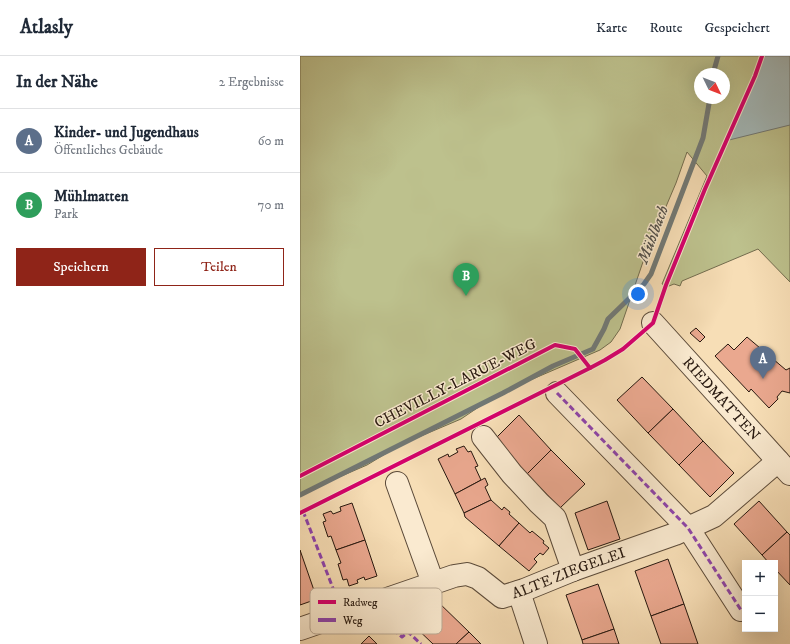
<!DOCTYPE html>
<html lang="de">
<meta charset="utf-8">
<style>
:root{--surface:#fff;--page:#f2f2f3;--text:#1f2937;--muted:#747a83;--line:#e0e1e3;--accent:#8f2418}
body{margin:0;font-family:"IM FELL DW Pica",serif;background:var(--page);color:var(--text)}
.controls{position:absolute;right:12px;bottom:12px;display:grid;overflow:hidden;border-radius:0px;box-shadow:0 4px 16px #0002}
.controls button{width:36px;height:36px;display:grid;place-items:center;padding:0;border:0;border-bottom:1px solid var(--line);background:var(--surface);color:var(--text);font:20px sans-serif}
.compass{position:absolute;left:394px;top:12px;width:36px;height:36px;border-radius:50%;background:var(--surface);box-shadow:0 4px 16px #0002;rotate:133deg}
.you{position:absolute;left:338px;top:238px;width:14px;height:14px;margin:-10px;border:3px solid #fff;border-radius:50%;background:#1a73e8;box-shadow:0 0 0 6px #1a73e833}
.badge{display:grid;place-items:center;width:26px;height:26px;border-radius:50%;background:var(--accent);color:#fff;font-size:13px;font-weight:700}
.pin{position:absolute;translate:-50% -33px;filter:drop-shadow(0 1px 2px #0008)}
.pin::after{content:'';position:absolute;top:21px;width:14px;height:12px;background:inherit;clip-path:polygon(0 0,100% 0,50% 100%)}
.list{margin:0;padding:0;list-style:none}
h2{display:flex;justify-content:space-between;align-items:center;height:52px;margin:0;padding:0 16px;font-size:17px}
h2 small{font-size:13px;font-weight:400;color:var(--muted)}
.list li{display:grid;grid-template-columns:26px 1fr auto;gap:12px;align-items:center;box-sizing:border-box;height:64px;padding:0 16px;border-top:1px solid var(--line)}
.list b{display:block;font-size:15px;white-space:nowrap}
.list p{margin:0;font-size:13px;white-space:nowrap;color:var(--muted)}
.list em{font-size:13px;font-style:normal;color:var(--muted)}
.actions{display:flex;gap:8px;padding:12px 16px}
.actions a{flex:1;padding:9px 0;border:1px solid var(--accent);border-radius:0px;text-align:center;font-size:14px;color:var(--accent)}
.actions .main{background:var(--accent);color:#fff}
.map{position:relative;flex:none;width:490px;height:588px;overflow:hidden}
header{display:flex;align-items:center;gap:24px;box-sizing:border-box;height:56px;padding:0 20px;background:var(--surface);border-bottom:1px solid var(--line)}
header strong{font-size:19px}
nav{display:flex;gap:22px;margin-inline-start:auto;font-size:14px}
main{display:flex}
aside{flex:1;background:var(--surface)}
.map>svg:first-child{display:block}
</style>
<header>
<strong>Atlasly</strong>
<nav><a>Karte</a><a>Route</a><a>Gespeichert</a></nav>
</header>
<main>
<aside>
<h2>In der Nähe<small>2 Ergebnisse</small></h2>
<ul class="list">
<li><span class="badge" style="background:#5c6f8a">A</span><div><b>Kinder- und Jugendhaus</b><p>Öffentliches Gebäude</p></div><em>60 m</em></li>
<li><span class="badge" style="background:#2e9e5b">B</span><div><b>Mühlmatten</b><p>Park</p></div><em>70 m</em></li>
</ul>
<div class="actions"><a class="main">Speichern</a><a>Teilen</a></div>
</aside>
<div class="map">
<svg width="490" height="588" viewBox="0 0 490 588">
<rect width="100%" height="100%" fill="#f7deb6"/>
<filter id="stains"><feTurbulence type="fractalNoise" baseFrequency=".005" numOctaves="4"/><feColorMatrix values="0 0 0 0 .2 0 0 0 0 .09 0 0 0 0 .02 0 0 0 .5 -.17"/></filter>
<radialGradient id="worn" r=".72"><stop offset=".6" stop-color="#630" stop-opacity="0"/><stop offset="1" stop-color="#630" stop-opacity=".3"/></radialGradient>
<!-- green -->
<path fill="#bdc18d" stroke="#726c4e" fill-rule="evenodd" d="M0,0h490v226l-32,-33 -76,32 -2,5 -6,-2 -5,2 -7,-2 45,-108 -20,-24 -11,31 -31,73 -25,73 -9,13 -11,8 -102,44 -37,25 -61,26 -33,20 -67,29zM400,18h24v24h-24z"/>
<!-- water -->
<path fill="#a3b9ba" stroke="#717976" d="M462,0h28v69l-65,16 30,-65z"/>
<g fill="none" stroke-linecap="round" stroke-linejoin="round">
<!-- stream -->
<g stroke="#717976" stroke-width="5">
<path d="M413,18l5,-18"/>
<path d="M0,439l203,-102 50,-27 40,-17 11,-20 4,-10 36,-35 7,-10 52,-136 7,-40"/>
</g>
</g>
<!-- building -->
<g fill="#eaa88f" stroke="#27180f">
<path d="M396,272l9,9 -5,5 -10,-9z"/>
<path d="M447,281l39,33 4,-2v25l-8,-2 -5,6 1,2 -9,9 -18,-19 -2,3 -34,-36 13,-12 6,6z"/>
<path d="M342,321l31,32 -25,24 -31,-33z"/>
<path d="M373,353l30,32 -24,24 -31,-32z"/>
<path d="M219,359l32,35 -24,24 -32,-35z"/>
<path d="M403,385l31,32 -24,24 -31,-32z"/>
<path d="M164,390l4,6 3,-1 7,15 -3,1 6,13 -26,14 -17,-35 10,-5 1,3 9,-5 -2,-3z"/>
<path d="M251,394l34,34 -25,24 -33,-34z"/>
<path d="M185,422l3,7 -3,2 6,13 -27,13 -9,-19z"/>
<path d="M191,444l11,10 2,-3 6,5 -1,2 10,9 -20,23 -34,-29 -1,-4z"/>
<path d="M307,445l13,38 -32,11 -13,-37z"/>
<path d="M459,445l28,31 -25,23 -28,-31z"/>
<path d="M52,447l13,37 -29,10 -5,-14 -3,1 -5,-15 3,-1 -3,-7 8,-3 2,3 8,-3 -1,-4z"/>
<path d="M219,467l11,10 2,-2 12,10 -1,2 6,5 -6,7 -3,-2 -6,6 3,3 -8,9 -30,-25z"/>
<path d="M487,476l3,3v50l-15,-16v-6h-6l-7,-8z"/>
<path d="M65,484l12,36 -12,4 -1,-3 -7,3 1,3 -9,3 -2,-7 -4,1 -5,-16 3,-1 -5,-13z"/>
<path d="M0,494l17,49 -17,6z"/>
<path d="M368,503l16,45 -33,12 -16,-45z"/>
<path d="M298,528l16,45 -32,11 -16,-45z"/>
<path d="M135,543l34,33 -13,12h-23l-22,-21z"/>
<path d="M384,548l14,40h-37l-10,-28z"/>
<path d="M314,573l5,15h-36l-1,-4z"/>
<path d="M169,576l12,12h-25z"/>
<path d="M69,580l8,8h-16z"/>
</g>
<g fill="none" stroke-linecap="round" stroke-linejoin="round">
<!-- minor casing -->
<g stroke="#5b4a39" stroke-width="24">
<g id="minor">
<path id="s1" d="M353,267l137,151"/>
<path d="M257,337l131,135 53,82"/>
<path d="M183,381l29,37 27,29 16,15 18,52"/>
<path d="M97,427l36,100"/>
<path d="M219,536l17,52"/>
<path id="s2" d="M0,573l154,-53 13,-2 11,4 24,19 22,-7 49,-20 102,-36 39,-18 64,-55"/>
</g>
</g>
<!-- minor -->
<use href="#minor" stroke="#faead0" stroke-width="22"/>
<!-- quiet -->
<g stroke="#8e44ad" stroke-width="3" stroke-dasharray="6 3" stroke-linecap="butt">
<path d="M257,337l131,135 53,82"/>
<path d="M3,455l40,103"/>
<path d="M66,550l36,31 6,-5 13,12"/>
</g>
<!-- cycleway casing -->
<g stroke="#faead0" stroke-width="6">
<g id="cycleway">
<path d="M0,420l255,-131 20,4 15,19 15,-8 18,-11 30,-26 13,-38 39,-96 50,-113 7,-20"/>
<path d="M0,457l290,-145"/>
</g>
</g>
<!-- cycleway -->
<use href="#cycleway" stroke="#d6006c" stroke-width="4"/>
</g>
<g text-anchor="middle" stroke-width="3" stroke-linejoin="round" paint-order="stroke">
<!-- street labels -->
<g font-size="15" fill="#27180f" stroke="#faead0">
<text transform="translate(155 327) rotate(-27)" y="5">CHEVILLY-LARUE-WEG</text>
<text dy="5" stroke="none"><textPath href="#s1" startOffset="102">RIEDMATTEN</textPath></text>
<text dy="5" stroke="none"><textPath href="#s2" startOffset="289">ALTE ZIEGELEI</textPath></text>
</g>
<!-- water labels -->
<g font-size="16" font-style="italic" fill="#52504b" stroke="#faead0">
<text transform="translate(352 178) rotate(-69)" y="6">Mühlbach</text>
</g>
</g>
<!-- legend -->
<rect x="10" y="532" width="132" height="46" rx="6" fill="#faead0" stroke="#bbab96" stroke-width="1"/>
<rect x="18" y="544" width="18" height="4" fill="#d6006c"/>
<rect x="18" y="562" width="18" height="4" fill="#8e44ad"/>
<g font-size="11" fill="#27180f">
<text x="43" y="550">Radweg</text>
<text x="43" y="568">Weg</text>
</g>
<rect width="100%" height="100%" filter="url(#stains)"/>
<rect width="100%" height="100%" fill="url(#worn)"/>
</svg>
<div class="controls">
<button>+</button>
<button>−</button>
</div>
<svg class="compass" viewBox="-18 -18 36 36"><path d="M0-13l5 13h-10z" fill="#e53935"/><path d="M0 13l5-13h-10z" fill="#747a83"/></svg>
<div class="you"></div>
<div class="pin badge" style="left:463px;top:323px;background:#5c6f8a">A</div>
<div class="pin badge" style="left:166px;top:240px;background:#2e9e5b">B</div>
</div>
</main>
